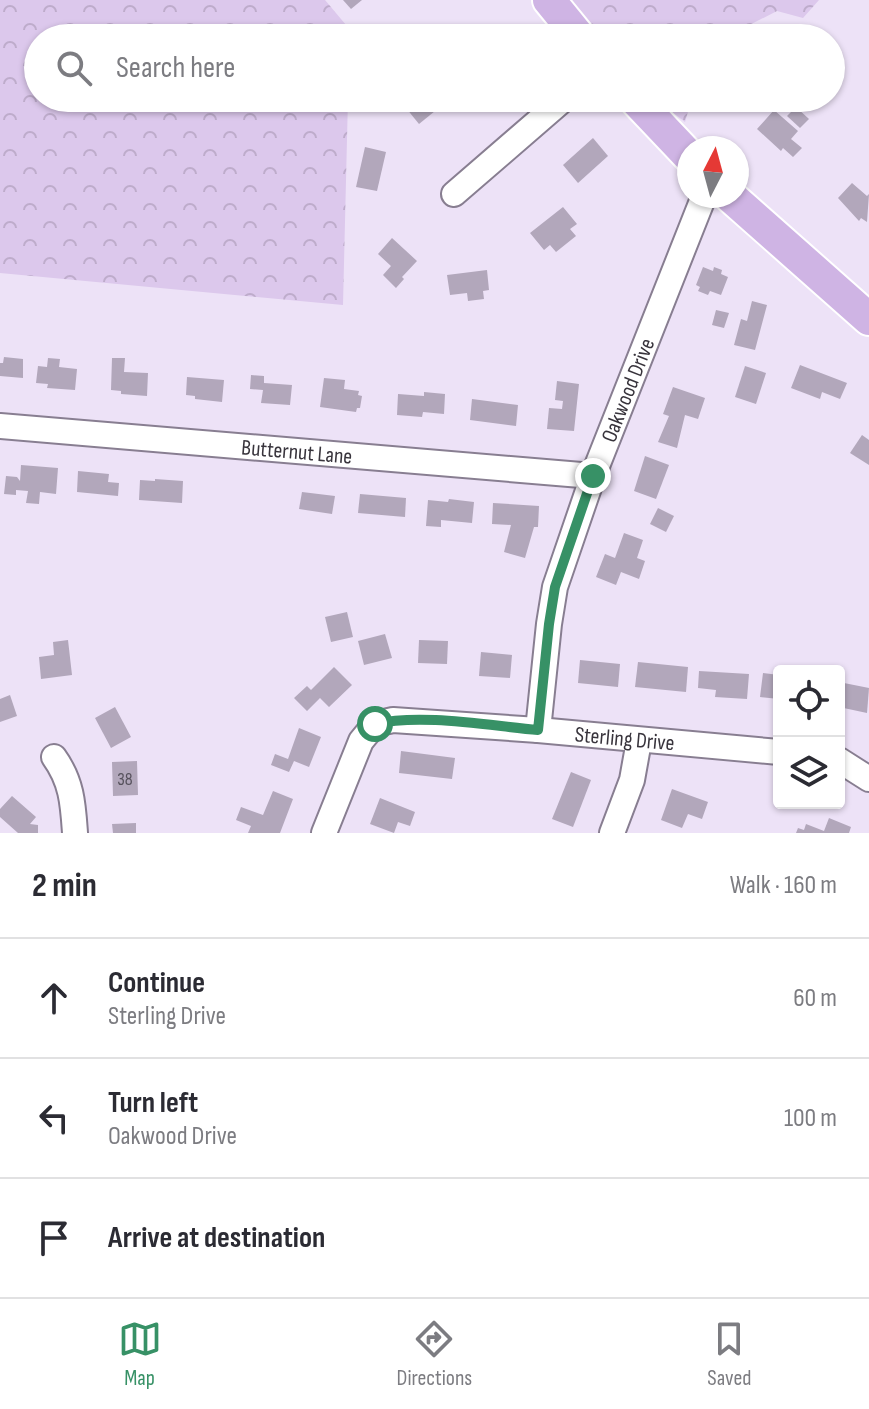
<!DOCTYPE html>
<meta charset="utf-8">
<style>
:root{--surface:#fff;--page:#f2f2f3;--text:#2b2b33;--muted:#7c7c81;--line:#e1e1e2;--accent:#379166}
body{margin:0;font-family:"Sofia Sans Condensed",sans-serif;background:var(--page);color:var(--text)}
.controls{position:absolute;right:24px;bottom:24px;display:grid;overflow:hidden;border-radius:8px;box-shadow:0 2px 6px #0004}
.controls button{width:72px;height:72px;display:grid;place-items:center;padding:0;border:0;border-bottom:2px solid var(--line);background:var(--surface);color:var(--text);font:40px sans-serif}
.compass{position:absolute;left:677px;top:136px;width:72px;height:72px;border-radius:50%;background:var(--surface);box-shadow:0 2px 6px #0004;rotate:6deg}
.stop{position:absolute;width:24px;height:24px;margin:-18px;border:6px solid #379166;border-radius:50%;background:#fff}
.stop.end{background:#379166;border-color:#fff;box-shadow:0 2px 8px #0008}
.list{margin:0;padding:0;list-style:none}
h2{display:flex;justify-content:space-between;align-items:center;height:104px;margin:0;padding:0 32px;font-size:34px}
h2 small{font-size:26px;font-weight:400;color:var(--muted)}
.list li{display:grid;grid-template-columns:52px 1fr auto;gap:24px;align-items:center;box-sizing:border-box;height:120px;padding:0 32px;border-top:2px solid var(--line)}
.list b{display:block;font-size:30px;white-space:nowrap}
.list p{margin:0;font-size:26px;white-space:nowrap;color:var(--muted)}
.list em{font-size:26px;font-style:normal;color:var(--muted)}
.icon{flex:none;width:44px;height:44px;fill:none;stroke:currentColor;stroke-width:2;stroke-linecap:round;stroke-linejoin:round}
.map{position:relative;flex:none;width:869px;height:833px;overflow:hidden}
.search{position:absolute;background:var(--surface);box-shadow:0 2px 6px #0004;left:24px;right:24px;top:24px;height:88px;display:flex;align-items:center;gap:20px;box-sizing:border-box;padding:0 28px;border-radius:44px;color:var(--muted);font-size:30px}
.sheet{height:464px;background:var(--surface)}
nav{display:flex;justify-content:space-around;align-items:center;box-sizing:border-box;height:112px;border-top:2px solid var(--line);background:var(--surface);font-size:22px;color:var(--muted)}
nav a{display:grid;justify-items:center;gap:4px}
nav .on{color:var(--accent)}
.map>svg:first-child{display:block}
</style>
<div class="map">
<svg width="869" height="833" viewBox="0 0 869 833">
<defs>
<pattern id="forest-crowns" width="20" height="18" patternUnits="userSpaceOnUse" patternTransform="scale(2)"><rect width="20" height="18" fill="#dcc8ec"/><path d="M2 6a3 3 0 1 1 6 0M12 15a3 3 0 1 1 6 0" fill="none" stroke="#beaccb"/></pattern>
</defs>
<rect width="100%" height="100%" fill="#ede2f7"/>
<!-- forest -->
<g fill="url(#forest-crowns)">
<path d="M0,0h325l32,38h-319v60h310l-5,207 -343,-32z"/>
<path d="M570,0h249l-16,18 -26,-7 -53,27h-124z"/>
<path d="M654,98h38l-7,24z"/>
</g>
<!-- building -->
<g fill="#b2a7bb">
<path d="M343,0h19l-11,9z"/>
<path d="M794,29l16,9h-22z"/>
<path d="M408,98h43l-32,26 -17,-21z"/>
<path d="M726,98h18l-9,9z"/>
<path d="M796,107l13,12 -9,9 -13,-12z"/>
<path d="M774,110l24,21 -7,8 11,9 -9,9 -10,-9 -2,3 -24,-22z"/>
<path d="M593,138l15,18 -30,27 -15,-18z"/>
<path d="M365,147l21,5 -9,39 -21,-4z"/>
<path d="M852,183l15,13 2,-2 -2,28 -6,-4 -2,3 -21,-23z"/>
<path d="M563,207l14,17 -7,5 6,7 -20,16 -6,-7 -6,5 -14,-17z"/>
<path d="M392,238l25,23 -15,16 2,2 -8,9 -13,-13 8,-9 -13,-12z"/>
<path d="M703,267l10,4 1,-4 8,3 -1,4 7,3 -7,18 -11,-4 -2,4 -10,-4 2,-4 -4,-2z"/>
<path d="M487,270l2,20 -6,1 1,8 -16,2 -1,-8 -17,2 -3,-20z"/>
<path d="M752,301l15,4 -12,45 -21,-5 7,-26 6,2z"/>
<path d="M716,310l13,3 -5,15 -12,-3z"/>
<path d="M4,357l19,2v19l-23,-2v-13h3z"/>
<path d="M48,358l12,1 -1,8 18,2 -2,21 -28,-2 1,-4 -12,-1 2,-17 9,1z"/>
<path d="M112,358h13l-1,14 24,1 -1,23 -26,-2v-3l-10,-1z"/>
<path d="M800,365l47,18 -7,16 -18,-7 -2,7 -29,-11z"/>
<path d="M745,366l21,7 -10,31 -21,-7z"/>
<path d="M251,375l13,1v7l28,2 -2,20 -29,-2 2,-13 -13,-1z"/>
<path d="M187,377l37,3 -2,22 -27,-3v-3l-9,-1z"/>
<path d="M324,378l21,2 -1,9 15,2 -1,4 4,1 -2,12h-3l-1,4 -36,-5z"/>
<path d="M557,381l22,3 -5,47 -27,-2 2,-21 13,1 1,-8 -8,-1z"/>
<path d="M673,387l32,11 -7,21 -13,-4 -8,33 -19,-6 11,-26 -6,-2z"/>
<path d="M424,392l21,2 -1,20 -21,-2 -1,5 -25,-2 1,-21 26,2z"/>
<path d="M472,399l46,6 -2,21 -46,-6z"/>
<path d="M862,435l7,5v25l-19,-12z"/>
<path d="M645,456l24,9 -13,34 -22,-8z"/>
<path d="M21,465l37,3 -2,26 -16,-2 -1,12 -13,-1 2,-12 -12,-1v5l-12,-1 2,-18 11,1 3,4z"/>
<path d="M78,471l31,3 -1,8 11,1 -1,13 -41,-4z"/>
<path d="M155,479l28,2 -1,22 -43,-3 1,-20 15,1z"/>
<path d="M302,492l33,4 -3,18 -33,-5z"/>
<path d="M360,494l46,4 -1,19 -47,-4z"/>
<path d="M449,499l25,3 -2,21 -31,-3v7l-15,-1 2,-26 20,2z"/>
<path d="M493,503l46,3 -1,21h-4l-9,31 -21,-6 7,-27 -19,-1z"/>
<path d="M658,508l16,8 -8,16 -16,-8z"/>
<path d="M624,533l19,7 -6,18 8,3 -6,18 -18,-7 -5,13 -20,-8 9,-23 10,4z"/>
<path d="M347,612l6,25 -22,5 -6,-25z"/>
<path d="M385,634l7,24 -28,7 -6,-24z"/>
<path d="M68,640l4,35 -31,4 -2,-22 15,-2 -1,-13z"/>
<path d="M419,640l29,1 -1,23 -29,-1z"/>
<path d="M481,652l31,3 -2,23 -31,-2z"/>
<path d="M580,660l40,4 -2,23 -40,-4z"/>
<path d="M638,662l50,5 -2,25 -51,-5z"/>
<path d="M334,667l18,18 -23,22 -9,-9 -13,13 -13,-13 13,-12 4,4z"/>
<path d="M699,671l50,3 -2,25 -32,-2 1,-7 -18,-2z"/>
<path d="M763,673l16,2v24l-19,-2z"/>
<path d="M839,682l30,6 -2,25 -28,-6z"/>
<path d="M10,695l7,21 -17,6v-23z"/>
<path d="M115,707l16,30 -20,11 -16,-30z"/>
<path d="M299,728l22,9 -12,30 -15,-6 -5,11 -18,-7 4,-11 13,5z"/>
<path d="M401,751l54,7 -3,21 -53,-6z"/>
<path d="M137,761l1,34 -25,1 -1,-34z"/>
<path d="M571,772l20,8 -18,47 -21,-8z"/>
<path d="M672,789l36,13 -6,17 -14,-5 -6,14 -21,-8z"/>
<path d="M273,791l20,8 -13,34h-32l3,-7 -15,-6 5,-13 22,8z"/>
<path d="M12,796l24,21 -6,7 8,1v8h-20l-18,-16v-8z"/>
<path d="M380,798l35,14 -5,14 -12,-4 -4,11 -24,-9z"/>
<path d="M829,818l22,9 -2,6h-53l2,-5 6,2 2,-6 18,7z"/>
<path d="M136,823v10h-23l-1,-9z"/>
</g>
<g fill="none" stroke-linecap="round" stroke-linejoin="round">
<!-- minor casing -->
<g stroke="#887e91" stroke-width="28">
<g id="minor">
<path d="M454,194l111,-96"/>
<path id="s1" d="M0,426l593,50"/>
<path id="s2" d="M538,730l11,-106 6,-37 38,-111 111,-280"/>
<path d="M54,757c18,25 19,47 21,76"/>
<path d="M839,760l30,19"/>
<path id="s3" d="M324,833l37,-92 14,-17 18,-4 145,10 241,22"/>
<path d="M612,833l20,-53 7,-39"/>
</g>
</g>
<!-- major casing -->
<g stroke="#fff" stroke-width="36">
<g id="major">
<path d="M549,0l31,38"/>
<path d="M634,98l55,58"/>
<path d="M730,196l139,123"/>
</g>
</g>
<!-- minor -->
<use href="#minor" stroke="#fff" stroke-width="24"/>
<!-- major -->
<use href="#major" stroke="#cfb4e4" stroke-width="32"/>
</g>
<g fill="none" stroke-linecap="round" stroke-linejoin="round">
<!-- route -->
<path stroke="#379166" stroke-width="10" d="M375,724c47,-11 115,2 163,6l11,-106 6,-37 38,-111"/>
</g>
<g text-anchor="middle" stroke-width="8" stroke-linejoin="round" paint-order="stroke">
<!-- number labels -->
<g font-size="18" fill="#56515c">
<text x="125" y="785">38</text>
</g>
<!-- street labels -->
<g font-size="22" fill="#38343c" stroke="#f8f2fe">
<text dy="8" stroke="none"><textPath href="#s2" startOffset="354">Oakwood Drive</textPath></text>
<text dy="8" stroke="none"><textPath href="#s1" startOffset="298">Butternut Lane</textPath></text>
<text dy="8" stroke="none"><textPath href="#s3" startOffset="372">Sterling Drive</textPath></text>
</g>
</g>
</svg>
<div class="controls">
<button><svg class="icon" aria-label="locate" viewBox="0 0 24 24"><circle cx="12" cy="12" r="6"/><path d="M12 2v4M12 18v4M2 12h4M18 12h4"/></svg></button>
<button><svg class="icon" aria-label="layers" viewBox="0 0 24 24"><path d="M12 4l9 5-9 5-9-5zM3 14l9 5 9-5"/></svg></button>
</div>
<svg class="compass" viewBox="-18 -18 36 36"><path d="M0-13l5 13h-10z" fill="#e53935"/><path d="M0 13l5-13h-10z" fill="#7c7c81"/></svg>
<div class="stop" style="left:375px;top:724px"></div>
<div class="stop end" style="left:593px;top:476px"></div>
<div class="search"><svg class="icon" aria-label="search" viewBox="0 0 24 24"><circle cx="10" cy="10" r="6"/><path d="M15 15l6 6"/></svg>Search here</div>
</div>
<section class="sheet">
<h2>2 min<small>Walk · 160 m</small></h2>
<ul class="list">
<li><svg class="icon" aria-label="ahead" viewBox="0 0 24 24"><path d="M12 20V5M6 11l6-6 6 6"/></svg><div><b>Continue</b><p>Sterling Drive</p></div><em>60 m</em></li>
<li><svg class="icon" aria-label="left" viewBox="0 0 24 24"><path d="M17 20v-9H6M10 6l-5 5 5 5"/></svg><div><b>Turn left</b><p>Oakwood Drive</p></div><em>100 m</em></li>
<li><svg class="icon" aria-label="arrive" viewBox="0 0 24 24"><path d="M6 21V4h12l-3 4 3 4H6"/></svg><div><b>Arrive at destination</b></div></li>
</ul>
</section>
<nav>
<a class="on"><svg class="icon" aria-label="map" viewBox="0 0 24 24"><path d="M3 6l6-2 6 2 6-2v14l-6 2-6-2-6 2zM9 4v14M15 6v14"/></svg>Map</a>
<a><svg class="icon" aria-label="directions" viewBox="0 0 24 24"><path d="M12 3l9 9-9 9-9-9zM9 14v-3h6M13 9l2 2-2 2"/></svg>Directions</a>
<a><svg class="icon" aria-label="saved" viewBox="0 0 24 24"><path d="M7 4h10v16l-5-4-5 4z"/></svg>Saved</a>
</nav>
